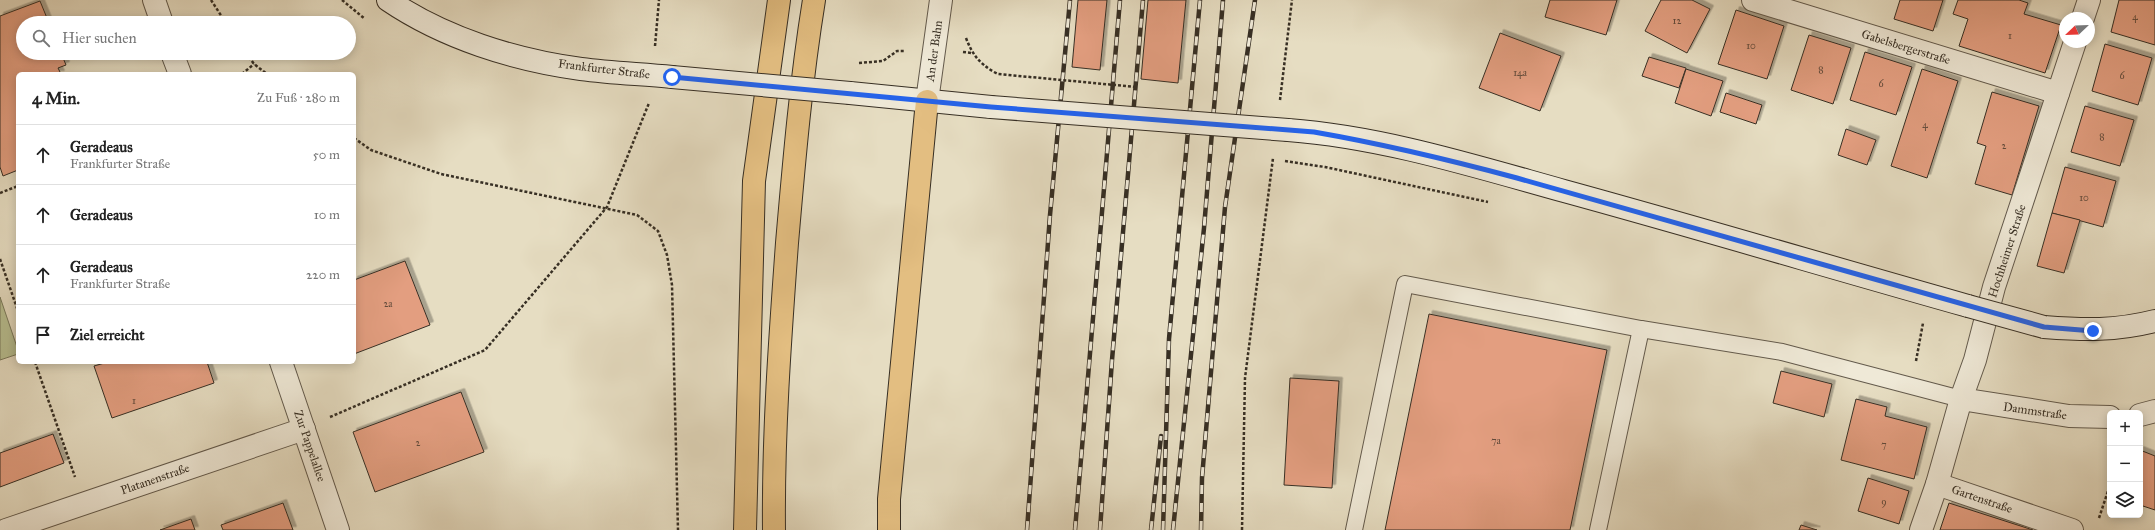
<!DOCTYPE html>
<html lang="de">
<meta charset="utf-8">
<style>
:root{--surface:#fff;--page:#f2f2f2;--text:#222;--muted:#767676;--line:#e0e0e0}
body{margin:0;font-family:"IM FELL Great Primer",serif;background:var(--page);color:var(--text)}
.controls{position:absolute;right:12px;bottom:12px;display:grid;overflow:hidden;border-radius:6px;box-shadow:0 2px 10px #0003}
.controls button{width:36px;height:36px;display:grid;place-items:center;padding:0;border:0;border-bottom:1px solid var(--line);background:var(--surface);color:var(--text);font:20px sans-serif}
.compass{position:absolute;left:2059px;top:12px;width:36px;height:36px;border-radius:50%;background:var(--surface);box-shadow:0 2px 10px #0003;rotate:247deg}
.stop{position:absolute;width:12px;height:12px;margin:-9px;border:3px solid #2563eb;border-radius:50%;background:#fff}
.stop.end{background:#2563eb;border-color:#fff;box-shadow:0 1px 4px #0008}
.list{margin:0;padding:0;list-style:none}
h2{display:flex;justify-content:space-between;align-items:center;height:52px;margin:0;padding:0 16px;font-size:17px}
h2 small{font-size:13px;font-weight:400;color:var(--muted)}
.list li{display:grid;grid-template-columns:26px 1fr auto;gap:12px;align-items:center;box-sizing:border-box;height:60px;padding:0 16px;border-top:1px solid var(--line)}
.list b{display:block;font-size:15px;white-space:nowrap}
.list p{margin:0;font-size:13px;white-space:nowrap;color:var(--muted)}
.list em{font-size:13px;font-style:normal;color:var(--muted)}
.icon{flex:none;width:22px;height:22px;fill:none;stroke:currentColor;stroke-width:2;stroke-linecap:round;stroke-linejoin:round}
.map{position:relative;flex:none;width:2155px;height:530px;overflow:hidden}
.search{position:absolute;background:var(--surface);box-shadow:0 2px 10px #0003;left:16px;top:16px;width:340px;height:44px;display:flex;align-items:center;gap:10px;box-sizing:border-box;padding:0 14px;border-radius:22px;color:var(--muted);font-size:15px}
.panel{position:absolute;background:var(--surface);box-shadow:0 2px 10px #0003;left:16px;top:72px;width:340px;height:292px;border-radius:6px}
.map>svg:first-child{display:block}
</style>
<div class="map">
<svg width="2155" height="530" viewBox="0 0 2155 530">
<defs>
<filter id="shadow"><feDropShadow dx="3.5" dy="-3.5" stdDeviation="0" flood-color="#0004"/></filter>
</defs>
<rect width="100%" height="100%" fill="#e6ddc2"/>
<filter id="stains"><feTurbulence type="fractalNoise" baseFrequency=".005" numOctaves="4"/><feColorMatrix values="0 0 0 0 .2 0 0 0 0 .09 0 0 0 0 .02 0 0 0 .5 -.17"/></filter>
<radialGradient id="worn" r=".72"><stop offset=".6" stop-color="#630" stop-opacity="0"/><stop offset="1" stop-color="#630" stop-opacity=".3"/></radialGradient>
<!-- green -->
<path fill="#b8c092" stroke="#78785b" d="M0,297l18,53v4l-18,6z"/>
<!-- building -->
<g fill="#e39e80" stroke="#372f24" filter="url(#shadow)">
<path d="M1078,0h29l-7,70 -28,-3z"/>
<path d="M1148,0h38l-8,83 -37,-4z"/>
<path d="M1550,0h67l-11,35 -61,-18z"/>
<path d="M1661,0h31l18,9 -23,44 -42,-22z"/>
<path d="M1900,0h43l-10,31 -39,-12z"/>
<path d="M1958,0h61l9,3 -4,11 37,11 -16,48 -86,-27 9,-27 -15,-5z"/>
<path d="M2119,0h36v45l-44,-13z"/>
<path d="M40,1l9,22h-26v30h38l5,12 -8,3 3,6h-43v96l-15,6 -3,-9v-151z"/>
<path d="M1736,10l48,16 -17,53 -49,-15z"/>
<path d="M1500,33l61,23 -21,55 -61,-23z"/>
<path d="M1809,35l42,13 -18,56 -42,-14z"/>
<path d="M2105,44l47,14 -14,47 -46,-14z"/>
<path d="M1865,52l47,15 -16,48 -46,-15z"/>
<path d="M1649,57l37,11 -7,20 -37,-12z"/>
<path d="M1686,69l37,12 -12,35 -36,-13z"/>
<path d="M1922,69l36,12 -31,97 -36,-12z"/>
<path d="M1992,92l47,14 -27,89 -37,-11 11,-38 -9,-3z"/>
<path d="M1726,93l36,12 -6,19 -36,-12z"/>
<path d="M2085,106l49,14 -14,46 -49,-14z"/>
<path d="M1846,129l30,11 -9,25 -29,-10z"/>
<path d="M2065,167l51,14 -13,46 -51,-14z"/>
<path d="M2052,213l28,7 -16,53 -27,-7z"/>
<path d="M405,261l25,64 -76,29v-74z"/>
<path d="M1429,314l178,36 -37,180h-185z"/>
<path d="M108,362h99l7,21 -102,35 -18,-52z"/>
<path d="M1781,371l51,13 -8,33 -51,-14z"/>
<path d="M1290,378l49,3 -7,107 -48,-3z"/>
<path d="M461,392l23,60 -109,40 -22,-60z"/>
<path d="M1856,399l31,8 -2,9 42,11 -13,52 -73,-19z"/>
<path d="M53,434l11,29 -64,24v-34z"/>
<path d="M2140,450l15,6v54l-15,-5z"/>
<path d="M1868,478l41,13 -10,33 -41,-13z"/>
<path d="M283,503l10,27h-70l-2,-5z"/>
<path d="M1949,503l84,27h-93z"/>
<path d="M191,519l4,11h-35z"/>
<path d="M1801,525l16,5h-18z"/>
</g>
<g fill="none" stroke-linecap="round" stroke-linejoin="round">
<!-- lane casing -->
<g stroke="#635a4c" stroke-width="18">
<g id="lane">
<path d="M1354,530l51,-246 236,45 141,23 179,47"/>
<path d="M1598,530l43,-201"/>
</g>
</g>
<!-- street casing -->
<g stroke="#635a4c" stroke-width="24">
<g id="street">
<path d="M154,0l8,23"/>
<path d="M1753,0l305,93"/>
<path d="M2083,18l6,-18"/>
<path d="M172,53l8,21"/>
<path d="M927,101l14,-101"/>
<path d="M281,362l57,168"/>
<path d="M1961,399l108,17 41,1"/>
<path d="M2140,415l15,-4"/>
<path d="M1937,484l135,46"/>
<path d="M6,530l298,-101"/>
<path d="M1921,530l16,-46 24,-85 14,-39 19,-73 81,-245"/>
</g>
</g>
<!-- secondary casing -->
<g stroke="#372f24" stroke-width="24">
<g id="secondary">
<path d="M388,0c56,38 126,60 193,69 30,4 61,5 91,8"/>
<path d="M850,93l141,14"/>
<path d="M1288,130c94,7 186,36 276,61 135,37 269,77 404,115"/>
<path d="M2044,327c40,3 72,4 111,-6"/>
</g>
</g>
<!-- highway casing -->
<g stroke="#372f24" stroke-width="24">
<g id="highway">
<path d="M745,530l9,-349 25,-181"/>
<path d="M774,530c-1,-96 6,-191 13,-287 7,-81 14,-163 27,-243"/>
<path d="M889,530v-31l38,-398"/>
</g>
</g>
<!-- path -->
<g stroke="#372f24" stroke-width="2.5" stroke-dasharray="3 2" stroke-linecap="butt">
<path d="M211,0l15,23"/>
<path d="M342,0l23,19"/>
<path d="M966,38c6,16 13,25 28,34"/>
<path d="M655,46l4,-46"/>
<path d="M963,52l9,1"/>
<path d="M246,53l8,11 13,10"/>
<path d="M859,63l24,-2 14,-10h8"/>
<path d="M242,74l12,-10"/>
<path d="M1280,100l12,-100"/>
<path d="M354,138l17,12 70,24 196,41 21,16 9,24 5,30 6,245"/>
<path d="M1285,161l40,6 163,35"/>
<path d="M0,193l18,-7"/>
<path d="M0,259l18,52"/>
<path d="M1916,361l7,-38"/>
<path d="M35,362l40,115"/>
<path d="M330,417l155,-67 122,-143 42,-104"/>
<path d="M2099,518l11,-33"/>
<path d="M1242,530l3,-152 28,-220"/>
</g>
<!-- lane -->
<use href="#lane" stroke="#efe9d7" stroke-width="16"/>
<!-- street -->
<use href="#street" stroke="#efe9d7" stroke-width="22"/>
<!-- secondary -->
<use href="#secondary" stroke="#efe9d7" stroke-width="22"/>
<!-- highway -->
<use href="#highway" stroke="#e3be81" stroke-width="22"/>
<!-- rail casing -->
<g stroke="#372f24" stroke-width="4.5">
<g id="rail">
<path d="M1027,530l23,-315 20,-215"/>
<path d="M1075,530l45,-530"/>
<path d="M1100,530l12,-170 31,-360"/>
<path d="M1151,530l10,-94"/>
<path d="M1163,530l6,-191 31,-339"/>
<path d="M1173,530l31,-302 19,-228"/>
<path d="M1201,530l1,-52 23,-271 30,-207"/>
</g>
</g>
<!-- rail -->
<use href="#rail" stroke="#efe9d7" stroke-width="3" stroke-dasharray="9" stroke-linecap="butt"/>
<!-- secondary-bridge casing -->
<g stroke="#372f24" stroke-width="24" stroke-linecap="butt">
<g id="secondary-bridge">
<path d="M672,77l178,16"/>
<path d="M991,107l297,23"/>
<path d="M1968,306l76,21"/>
</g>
</g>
<!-- path-bridge -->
<path stroke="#372f24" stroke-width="2.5" stroke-dasharray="3 2" stroke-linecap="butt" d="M994,72l4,2 138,13"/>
<!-- secondary-bridge -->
<use href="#secondary-bridge" stroke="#efe9d7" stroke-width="22"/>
</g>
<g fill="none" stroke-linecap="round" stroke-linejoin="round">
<!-- route -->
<path stroke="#2563eb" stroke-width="5" d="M672,77l319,30 323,25c69,12 136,28 203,46l527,149 49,4"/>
</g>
<g text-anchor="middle" stroke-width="3" stroke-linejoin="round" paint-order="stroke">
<!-- number labels -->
<g font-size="10" fill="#624b3b">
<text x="2135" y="20">4</text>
<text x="1677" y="24">12</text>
<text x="2010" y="39">1</text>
<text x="1751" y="49">10</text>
<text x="1821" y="73">8</text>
<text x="1520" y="76">14a</text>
<text x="2122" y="79">6</text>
<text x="1881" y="87">6</text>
<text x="1925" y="128">4</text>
<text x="2102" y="140">8</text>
<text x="2004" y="149">2</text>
<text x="2084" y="201">10</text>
<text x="388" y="307">2a</text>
<text x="134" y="404">1</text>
<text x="1496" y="444">7a</text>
<text x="418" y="446">2</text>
<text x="1884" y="448">7</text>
<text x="1884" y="505">9</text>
</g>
<!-- street labels -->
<g font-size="12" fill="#372f24" stroke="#efe9d7">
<text transform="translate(1906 47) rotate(17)" y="4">Gabelsbergerstraße</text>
<text transform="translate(934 51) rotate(-82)" y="4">An der Bahn</text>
<text transform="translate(604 69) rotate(7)" y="4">Frankfurter Straße</text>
<text transform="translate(2007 251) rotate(-72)" y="4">Hochheimer Straße</text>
<text transform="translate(2035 411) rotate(8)" y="4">Dammstraße</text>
<text transform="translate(310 446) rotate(71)" y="4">Zur Pappelallee</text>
<text transform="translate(155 479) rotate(-19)" y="4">Platanenstraße</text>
<text transform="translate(1982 499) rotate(19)" y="4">Gartenstraße</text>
</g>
</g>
<rect width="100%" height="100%" filter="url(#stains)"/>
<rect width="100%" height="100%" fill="url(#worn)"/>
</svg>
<div class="controls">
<button>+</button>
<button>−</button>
<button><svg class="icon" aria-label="layers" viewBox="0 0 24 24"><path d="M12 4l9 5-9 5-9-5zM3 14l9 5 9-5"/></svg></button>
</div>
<svg class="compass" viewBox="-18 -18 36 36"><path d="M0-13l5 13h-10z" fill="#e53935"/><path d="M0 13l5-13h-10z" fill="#767676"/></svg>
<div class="stop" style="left:672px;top:77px"></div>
<div class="stop end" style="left:2093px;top:331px"></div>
<div class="search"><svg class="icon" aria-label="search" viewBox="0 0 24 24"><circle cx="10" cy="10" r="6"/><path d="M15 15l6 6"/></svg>Hier suchen</div>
<section class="panel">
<h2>4 Min.<small>Zu Fuß · 280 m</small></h2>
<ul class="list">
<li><svg class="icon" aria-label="ahead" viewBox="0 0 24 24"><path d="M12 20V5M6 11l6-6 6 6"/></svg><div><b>Geradeaus</b><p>Frankfurter Straße</p></div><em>50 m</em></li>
<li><svg class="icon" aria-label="ahead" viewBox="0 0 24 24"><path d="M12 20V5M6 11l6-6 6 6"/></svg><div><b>Geradeaus</b></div><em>10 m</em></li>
<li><svg class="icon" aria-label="ahead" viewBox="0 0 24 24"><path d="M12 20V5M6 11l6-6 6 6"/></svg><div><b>Geradeaus</b><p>Frankfurter Straße</p></div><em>220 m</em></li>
<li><svg class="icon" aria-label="arrive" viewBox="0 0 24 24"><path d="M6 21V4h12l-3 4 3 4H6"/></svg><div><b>Ziel erreicht</b></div></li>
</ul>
</section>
</div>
